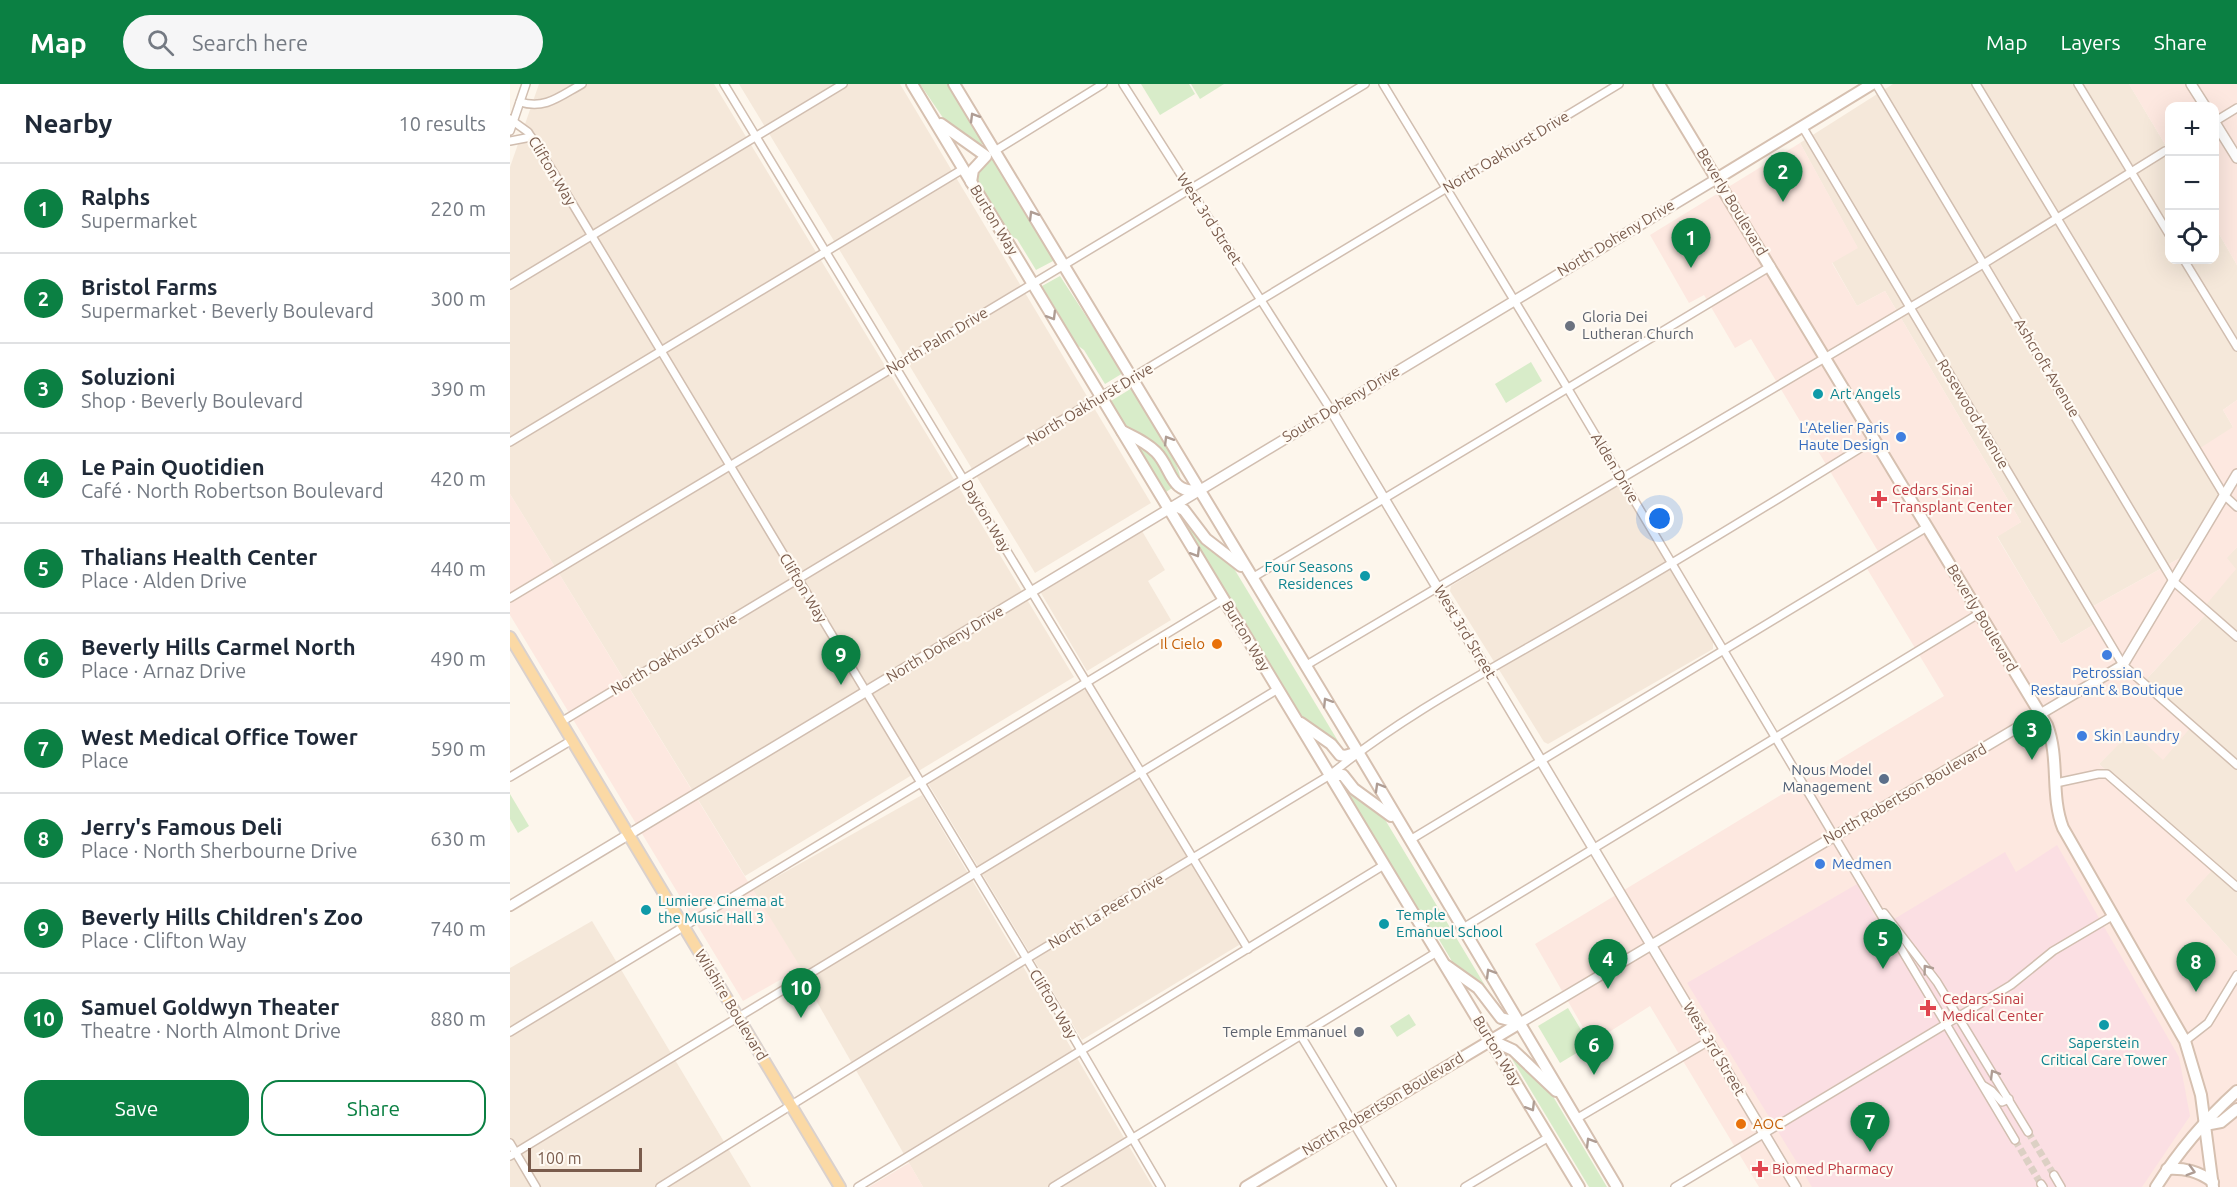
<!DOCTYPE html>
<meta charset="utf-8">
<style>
:root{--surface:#fff;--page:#f6f6f7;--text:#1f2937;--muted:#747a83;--line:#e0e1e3;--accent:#0b8043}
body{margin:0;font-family:Ubuntu,sans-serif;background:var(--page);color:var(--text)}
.controls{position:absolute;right:18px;top:18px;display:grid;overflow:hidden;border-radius:12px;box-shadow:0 6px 24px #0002}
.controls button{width:54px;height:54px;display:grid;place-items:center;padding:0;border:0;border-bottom:2px solid var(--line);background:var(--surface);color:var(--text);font:30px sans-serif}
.scale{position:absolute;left:18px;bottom:15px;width:114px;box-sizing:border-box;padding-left:6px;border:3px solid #7a5c4d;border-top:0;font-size:16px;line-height:21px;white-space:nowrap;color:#7a5c4d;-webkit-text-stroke:4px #fffaf3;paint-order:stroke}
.you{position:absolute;left:1150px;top:435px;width:21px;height:21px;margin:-15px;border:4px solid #fff;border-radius:50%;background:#1a73e8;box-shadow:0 0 0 9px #1a73e833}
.badge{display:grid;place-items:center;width:39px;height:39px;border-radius:50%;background:var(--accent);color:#fff;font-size:20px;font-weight:700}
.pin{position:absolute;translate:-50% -50px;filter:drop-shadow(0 2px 3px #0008)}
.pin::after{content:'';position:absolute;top:32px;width:21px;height:18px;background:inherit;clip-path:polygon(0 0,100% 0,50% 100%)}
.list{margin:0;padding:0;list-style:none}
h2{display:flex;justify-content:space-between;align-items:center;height:78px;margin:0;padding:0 24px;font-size:26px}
h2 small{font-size:20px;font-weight:400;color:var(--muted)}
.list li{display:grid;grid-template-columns:39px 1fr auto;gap:18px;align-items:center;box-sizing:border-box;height:90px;padding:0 24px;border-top:2px solid var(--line)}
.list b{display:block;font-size:22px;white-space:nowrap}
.list p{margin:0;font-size:20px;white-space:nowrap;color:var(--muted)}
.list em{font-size:20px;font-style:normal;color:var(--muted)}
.actions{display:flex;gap:12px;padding:18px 24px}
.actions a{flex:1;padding:14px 0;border:2px solid var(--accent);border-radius:18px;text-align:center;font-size:21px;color:var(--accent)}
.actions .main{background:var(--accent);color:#fff}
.icon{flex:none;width:33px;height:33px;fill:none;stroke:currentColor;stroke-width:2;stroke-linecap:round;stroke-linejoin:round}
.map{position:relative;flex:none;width:1727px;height:1103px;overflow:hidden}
header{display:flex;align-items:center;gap:36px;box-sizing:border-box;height:84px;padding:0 30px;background:var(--accent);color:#fff}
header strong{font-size:28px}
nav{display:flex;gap:33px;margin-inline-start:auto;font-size:21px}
.search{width:420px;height:54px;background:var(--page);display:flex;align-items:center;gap:15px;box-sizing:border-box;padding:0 21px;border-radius:33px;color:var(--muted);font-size:22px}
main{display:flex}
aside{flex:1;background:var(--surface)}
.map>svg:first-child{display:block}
</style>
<header>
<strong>Map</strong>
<div class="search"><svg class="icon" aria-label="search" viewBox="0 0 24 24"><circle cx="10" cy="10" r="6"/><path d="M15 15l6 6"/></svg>Search here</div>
<nav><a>Map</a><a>Layers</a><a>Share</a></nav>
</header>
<main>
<aside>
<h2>Nearby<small>10 results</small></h2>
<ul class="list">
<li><span class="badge">1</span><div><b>Ralphs</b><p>Supermarket</p></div><em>220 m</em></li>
<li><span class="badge">2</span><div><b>Bristol Farms</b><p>Supermarket · Beverly Boulevard</p></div><em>300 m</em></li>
<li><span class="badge">3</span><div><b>Soluzioni</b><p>Shop · Beverly Boulevard</p></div><em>390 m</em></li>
<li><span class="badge">4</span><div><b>Le Pain Quotidien</b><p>Café · North Robertson Boulevard</p></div><em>420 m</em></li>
<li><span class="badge">5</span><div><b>Thalians Health Center</b><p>Place · Alden Drive</p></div><em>440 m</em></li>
<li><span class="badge">6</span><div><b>Beverly Hills Carmel North</b><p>Place · Arnaz Drive</p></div><em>490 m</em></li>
<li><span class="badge">7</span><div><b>West Medical Office Tower</b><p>Place</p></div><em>590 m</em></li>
<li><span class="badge">8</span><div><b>Jerry's Famous Deli</b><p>Place · North Sherbourne Drive</p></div><em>630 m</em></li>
<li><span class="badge">9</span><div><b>Beverly Hills Children's Zoo</b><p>Place · Clifton Way</p></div><em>740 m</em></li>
<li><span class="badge">10</span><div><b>Samuel Goldwyn Theater</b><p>Theatre · North Almont Drive</p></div><em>880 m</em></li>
</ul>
<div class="actions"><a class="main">Save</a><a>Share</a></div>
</aside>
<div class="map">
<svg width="1727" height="1103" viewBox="0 0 1727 1103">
<rect width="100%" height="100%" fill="#fdf6ec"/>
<!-- residential -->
<g fill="#f5e8da">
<path d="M29,0h175l360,593 -329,199 -235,-382v-327z"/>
<path d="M229,0h161l251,419 -116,70z"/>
<path d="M1383,0h236l40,67 1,109h44l1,-33 22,38v135l-14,10 10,17 -9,68 -35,58 -99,55 8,14 -37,22 -64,-108 24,-14 -136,-231 -28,15 -25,-44 25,-15 -57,-104z"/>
<path d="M1107,401l4,1 92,155v8l-165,95 -4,-2 -94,-151 1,-5z"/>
<path d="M632,447l23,39 -17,11 23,39 -84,51 -46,-78z"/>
<path d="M1727,463v410l-52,-57 30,-34 -116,-102 33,-34 12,-48 65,-71 -5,-5 22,-48z"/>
<path d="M576,606l152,250 1,5 -157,95 -153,-255 3,-6 148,-88z"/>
<path d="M412,711l231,392h-230l-14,-24 -156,-273z"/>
<path d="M82,837l159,266h-241v-219z"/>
</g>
<!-- commercial -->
<g fill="#fde8e0">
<path d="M1619,0h108v181l-22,-38 -1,-121h-44l-1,45z"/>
<path d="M1290,59l58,105 -26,15 25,43 28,-15 136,231 -24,15 64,107 37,-22 -8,-14 99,-55 35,-58 -27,-45 36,-23 -10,-17 14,-10v147l-10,11 9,11 -31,37 4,5 -65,71 47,45 -28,33 -31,-29 -33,33 117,102 -31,34 52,57v230h-478l-109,-181 -58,37 -57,-99 409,-248 -81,-134 16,-9 -128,-214 -16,9 -31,-53 -15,8 -39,-68z"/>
<path d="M0,410l291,474 -58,33 -233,-386z"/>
<path d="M399,1079l14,24h-54z"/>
</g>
<!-- medical -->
<path fill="#fbdfe3" d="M1547,761l122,212 11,59 -48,71h-330l-125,-204 170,-99 24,43 124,-75 11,20z"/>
<!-- green -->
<g fill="#d8ecc9">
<path d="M410,0h29l35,59 -7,4 -27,-19z"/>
<path d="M631,0h48l6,10 -35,21z"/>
<path d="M681,0h33l-24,15z"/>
<path d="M483,74l62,102 -19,10 -19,-31 -6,-3 -35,-59c1,-11 8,-14 17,-19z"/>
<path d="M550,192l63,97 -18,11 -21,-34 -7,-5 -35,-59z"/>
<path d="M1021,278l11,19 -36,22 -11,-19z"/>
<path d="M622,304c13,20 49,73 49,95l-58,-61 -12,-21z"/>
<path d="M630,359l11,8 24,35 -9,6 -29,-47z"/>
<path d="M674,433l43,40 117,194 -44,-35 -113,-188z"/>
<path d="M830,694l41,35 120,199 -48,-49 -19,-32 -11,-10 -85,-142z"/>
<path d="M0,710l19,32 -11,7 -8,-14z"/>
<path d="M1058,924l22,37 -30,18 -22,-37z"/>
<path d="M899,930l7,11 -19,12 -7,-11z"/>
<path d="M998,964l43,45 56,94h-18l-80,-133z"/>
</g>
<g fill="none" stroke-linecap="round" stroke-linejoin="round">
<!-- minor-tunnel -->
<g stroke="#dcd0c4" stroke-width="7" stroke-dasharray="7 3.5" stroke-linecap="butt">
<path d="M1518,1048l26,43"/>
<path d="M1505,1056l26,44"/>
</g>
<!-- minor casing -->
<g stroke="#d1beb0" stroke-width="10">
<g id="minor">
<path d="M214,0l524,865"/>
<path d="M613,0l208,326"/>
<path d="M873,0l185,305 447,751"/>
<path d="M1366,0l297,497 64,56"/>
<path d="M1466,0l248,411 13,12"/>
<path d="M1568,0l92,152"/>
<path d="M10,18c25,8 40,-6 62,-18"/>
<path d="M0,35l18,13 29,46 497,826 107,183"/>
<path d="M1704,38l23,-14"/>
<path d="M1292,42l321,539 114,100"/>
<path d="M0,47l16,-47"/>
<path d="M0,57l21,-4"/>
<path d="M483,68l110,-68"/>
<path d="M1674,176l53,87"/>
<path d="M0,201l333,-201"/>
<path d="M0,358l453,-273"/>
<path d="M742,494l519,-312"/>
<path d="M0,514l855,-514"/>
<path d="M795,582l680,-403 180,-112"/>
<path d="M51,638l1058,-638"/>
<path d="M0,693l62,-37"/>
<path d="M1546,699l42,-9h9l130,113"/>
<path d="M900,756l517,-313"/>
<path d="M1374,829l53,69 91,150"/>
<path d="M953,844l517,-315"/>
<path d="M0,948l714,-433"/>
<path d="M791,952l91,151"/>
<path d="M1675,957l23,-18 29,-48"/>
<path d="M1474,1002l8,5 10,11 7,-3"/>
<path d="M1066,1035l133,-78"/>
<path d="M0,1059l26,44"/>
<path d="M0,1072l768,-467"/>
<path d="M1544,1091l7,12"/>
<path d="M1531,1100l2,3"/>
<path d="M150,1103l366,-228 304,-184c73,-60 160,-105 242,-153 102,-59 203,-121 303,-183"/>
<path d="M348,1103l526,-322"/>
<path d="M543,1103l384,-235"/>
<path d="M955,1103l84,-50"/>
<path d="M1165,1103l336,-202 42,-34 61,-36"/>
</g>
</g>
<!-- tertiary casing -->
<g stroke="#d1beb0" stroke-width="12">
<g id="tertiary">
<path d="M1681,0l14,22"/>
<path d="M1704,37l23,37"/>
<path d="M821,326l465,777"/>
<path d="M0,822l1208,-728"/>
<path d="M1010,939l603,-358 114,-191"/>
</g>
</g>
<!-- secondary casing -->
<g stroke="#d6c0b0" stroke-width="14">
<g id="secondary">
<path d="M402,0l667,1103"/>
<path d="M444,0l404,668 259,435"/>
<path d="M1149,0l388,641c13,34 3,70 16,103l122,213 16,54 12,92"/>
<path d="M431,40l45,32 -13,14 -2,12"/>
<path d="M1208,94l154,-94"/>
<path d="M612,347c12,6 24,11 34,21 16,16 14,43 43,38"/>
<path d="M658,423h10l6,3 22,29 35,27"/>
<path d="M791,639l30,21 9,11 5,1 13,-4"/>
<path d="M820,691h13l11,14 37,27"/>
<path d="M937,882l31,22 23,30 19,5"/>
<path d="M979,955l24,11 43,41"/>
<path d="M1695,1041l16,-3 16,-13"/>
<path d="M1657,1085c18,-1 31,2 46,13"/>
<path d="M736,1103l274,-164"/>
<path d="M1646,1103c22,-35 50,-68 81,-96"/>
</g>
</g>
<!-- primary casing -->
<g stroke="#dad1cd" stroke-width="14">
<path id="primary" d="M0,553l330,550"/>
</g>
<!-- minor -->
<use href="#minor" stroke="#fff" stroke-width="7"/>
<!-- tertiary -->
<use href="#tertiary" stroke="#fff" stroke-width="9"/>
<!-- secondary -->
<use href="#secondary" stroke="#fff" stroke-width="10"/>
<!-- primary -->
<use href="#primary" stroke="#fbd9a5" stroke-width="10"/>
</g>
<!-- one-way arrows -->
<defs><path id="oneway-chevron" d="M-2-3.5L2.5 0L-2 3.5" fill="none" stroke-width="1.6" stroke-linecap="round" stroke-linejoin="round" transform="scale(1.5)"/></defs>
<g stroke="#af9d94">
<use href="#oneway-chevron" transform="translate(464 33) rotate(-121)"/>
<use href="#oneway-chevron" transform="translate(523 131) rotate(-121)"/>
<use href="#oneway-chevron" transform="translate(542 232) rotate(59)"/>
<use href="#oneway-chevron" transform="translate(658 356) rotate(-121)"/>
<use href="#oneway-chevron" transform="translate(686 469) rotate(59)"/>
<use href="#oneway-chevron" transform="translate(817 618) rotate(-122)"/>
<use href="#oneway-chevron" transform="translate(869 703) rotate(-120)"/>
<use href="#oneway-chevron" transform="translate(1417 885) rotate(-127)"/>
<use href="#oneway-chevron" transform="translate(980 889) rotate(-121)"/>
<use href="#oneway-chevron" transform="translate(1484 990) rotate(-121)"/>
<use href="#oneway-chevron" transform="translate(1021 1023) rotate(59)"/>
<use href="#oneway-chevron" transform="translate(1080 1058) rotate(-121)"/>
<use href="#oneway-chevron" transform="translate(1681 1087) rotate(16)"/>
</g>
<!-- markers -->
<g fill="#6b7280" stroke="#fffaf3" stroke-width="2">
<circle cx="1060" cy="242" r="6"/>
<circle cx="849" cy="948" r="6"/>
</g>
<g fill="#0f9aa8" stroke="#fffaf3" stroke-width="2">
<circle cx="1308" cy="310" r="6"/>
<circle cx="855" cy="492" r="6"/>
<circle cx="136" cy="826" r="6"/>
<circle cx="874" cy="840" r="6"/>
<circle cx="1594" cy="941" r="6"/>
</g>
<g fill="#3f7fe0" stroke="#fffaf3" stroke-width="2">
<circle cx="1391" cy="353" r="6"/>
<circle cx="1597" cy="571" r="6"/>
<circle cx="1572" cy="652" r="6"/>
<circle cx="1310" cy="780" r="6"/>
</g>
<g fill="#e0444e" stroke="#fffaf3" stroke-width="2">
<path d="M1366 406h6v6h6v6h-6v6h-6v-6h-6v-6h6z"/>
<path d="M1415 915h6v6h6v6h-6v6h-6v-6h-6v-6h6z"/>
<path d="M1247 1076h6v6h6v6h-6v6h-6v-6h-6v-6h6z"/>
</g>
<g fill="#e8710a" stroke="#fffaf3" stroke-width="2">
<circle cx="707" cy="560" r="6"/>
<circle cx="1231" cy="1040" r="6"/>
</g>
<circle fill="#5c6f8a" stroke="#fffaf3" stroke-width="2" cx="1374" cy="695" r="6"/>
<g text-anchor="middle" stroke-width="4.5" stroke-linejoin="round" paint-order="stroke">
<!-- street labels -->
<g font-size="15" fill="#7a5c4d" stroke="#fffaf3">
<text transform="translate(996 68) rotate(-31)" y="5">North Oakhurst Drive</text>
<text transform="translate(42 87) rotate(59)" y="5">Clifton Way</text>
<text transform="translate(1222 118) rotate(59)" y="5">Beverly Boulevard</text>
<text transform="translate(699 135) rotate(57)" y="5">West 3rd Street</text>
<text transform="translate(484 136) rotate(59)" y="5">Burton Way</text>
<text transform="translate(1106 154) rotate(-31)" y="5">North Doheny Drive</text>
<text transform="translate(427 257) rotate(-31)" y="5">North Palm Drive</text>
<text transform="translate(1537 284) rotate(59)" y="5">Ashcroft Avenue</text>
<text transform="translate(580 320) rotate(-31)" y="5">North Oakhurst Drive</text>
<text transform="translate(831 320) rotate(-31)" y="5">South Doheny Drive</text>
<text transform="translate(1463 330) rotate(59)" y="5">Rosewood Avenue</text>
<text transform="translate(1105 384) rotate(59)" y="5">Alden Drive</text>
<text transform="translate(476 432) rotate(59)" y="5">Dayton Way</text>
<text transform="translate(293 504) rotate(59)" y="5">Clifton Way</text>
<text transform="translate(1472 534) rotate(59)" y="5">Beverly Boulevard</text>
<text transform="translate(955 548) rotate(59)" y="5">West 3rd Street</text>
<text transform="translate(736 552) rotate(59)" y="5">Burton Way</text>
<text transform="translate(435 560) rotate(-31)" y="5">North Doheny Drive</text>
<text transform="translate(164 570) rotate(-31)" y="5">North Oakhurst Drive</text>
<text transform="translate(1395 710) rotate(-30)" y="5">North Robertson Boulevard</text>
<text transform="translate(596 827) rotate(-31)" y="5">North La Peer Drive</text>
<text transform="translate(543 920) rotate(59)" y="5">Clifton Way</text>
<text transform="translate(221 921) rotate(59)" y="5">Wilshire Boulevard</text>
<text transform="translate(1204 965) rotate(59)" y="5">West 3rd Street</text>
<text transform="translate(987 967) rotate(59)" y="5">Burton Way</text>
<text transform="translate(873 1020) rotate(-31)" y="5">North Robertson Boulevard</text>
</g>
<!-- worship labels -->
<g font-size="15" fill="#5b616d" stroke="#fffaf3" text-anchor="start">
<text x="1072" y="238">Gloria Dei<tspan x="1072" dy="17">Lutheran Church</tspan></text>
<text x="837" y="953" text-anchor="end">Temple Emmanuel</text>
</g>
<!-- culture labels -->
<g font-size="15" fill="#0d838f" stroke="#fffaf3" text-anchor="start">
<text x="1320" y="315">Art Angels</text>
<text x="843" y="488" text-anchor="end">Four Seasons<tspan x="843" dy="17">Residences</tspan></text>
<text x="148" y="822">Lumiere Cinema at<tspan x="148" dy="17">the Music Hall 3</tspan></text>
<text x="886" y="836">Temple<tspan x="886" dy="17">Emanuel School</tspan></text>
<text x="1594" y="964" text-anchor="middle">Saperstein<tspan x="1594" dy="17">Critical Care Tower</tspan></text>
</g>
<!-- shop labels -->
<g font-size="15" fill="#366cbe" stroke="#fffaf3" text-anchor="start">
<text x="1379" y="349" text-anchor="end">L'Atelier Paris<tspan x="1379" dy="17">Haute Design</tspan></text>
<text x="1597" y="594" text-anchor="middle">Petrossian<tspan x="1597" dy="17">Restaurant &amp; Boutique</tspan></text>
<text x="1584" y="657">Skin Laundry</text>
<text x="1322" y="785">Medmen</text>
</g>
<!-- health labels -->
<g font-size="15" fill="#be3a42" stroke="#fffaf3" text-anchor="start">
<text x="1382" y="411">Cedars Sinai<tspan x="1382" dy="17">Transplant Center</tspan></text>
<text x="1432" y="920">Cedars-Sinai<tspan x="1432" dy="17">Medical Center</tspan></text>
<text x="1262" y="1090">Biomed Pharmacy</text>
</g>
<!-- food labels -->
<g font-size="15" fill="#c56008" stroke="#fffaf3" text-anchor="end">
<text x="695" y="565">Il Cielo</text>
<text x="1243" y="1045" text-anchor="start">AOC</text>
</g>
<!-- service labels -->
<g font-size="15" fill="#4e5e75" stroke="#fffaf3" text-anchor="end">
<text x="1362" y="691">Nous Model<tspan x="1362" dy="17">Management</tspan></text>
</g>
</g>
</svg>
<div class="controls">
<button>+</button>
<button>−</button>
<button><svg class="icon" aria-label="locate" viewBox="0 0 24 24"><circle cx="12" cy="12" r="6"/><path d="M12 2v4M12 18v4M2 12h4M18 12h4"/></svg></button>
</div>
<div class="scale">100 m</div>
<div class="you"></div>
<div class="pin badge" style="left:1181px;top:184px">1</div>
<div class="pin badge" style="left:1273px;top:118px">2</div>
<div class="pin badge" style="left:1522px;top:676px">3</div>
<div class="pin badge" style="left:1098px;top:905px">4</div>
<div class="pin badge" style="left:1373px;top:885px">5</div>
<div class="pin badge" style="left:1084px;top:991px">6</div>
<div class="pin badge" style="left:1360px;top:1068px">7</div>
<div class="pin badge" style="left:1686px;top:908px">8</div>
<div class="pin badge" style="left:331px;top:601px">9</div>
<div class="pin badge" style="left:291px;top:934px">10</div>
</div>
</main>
